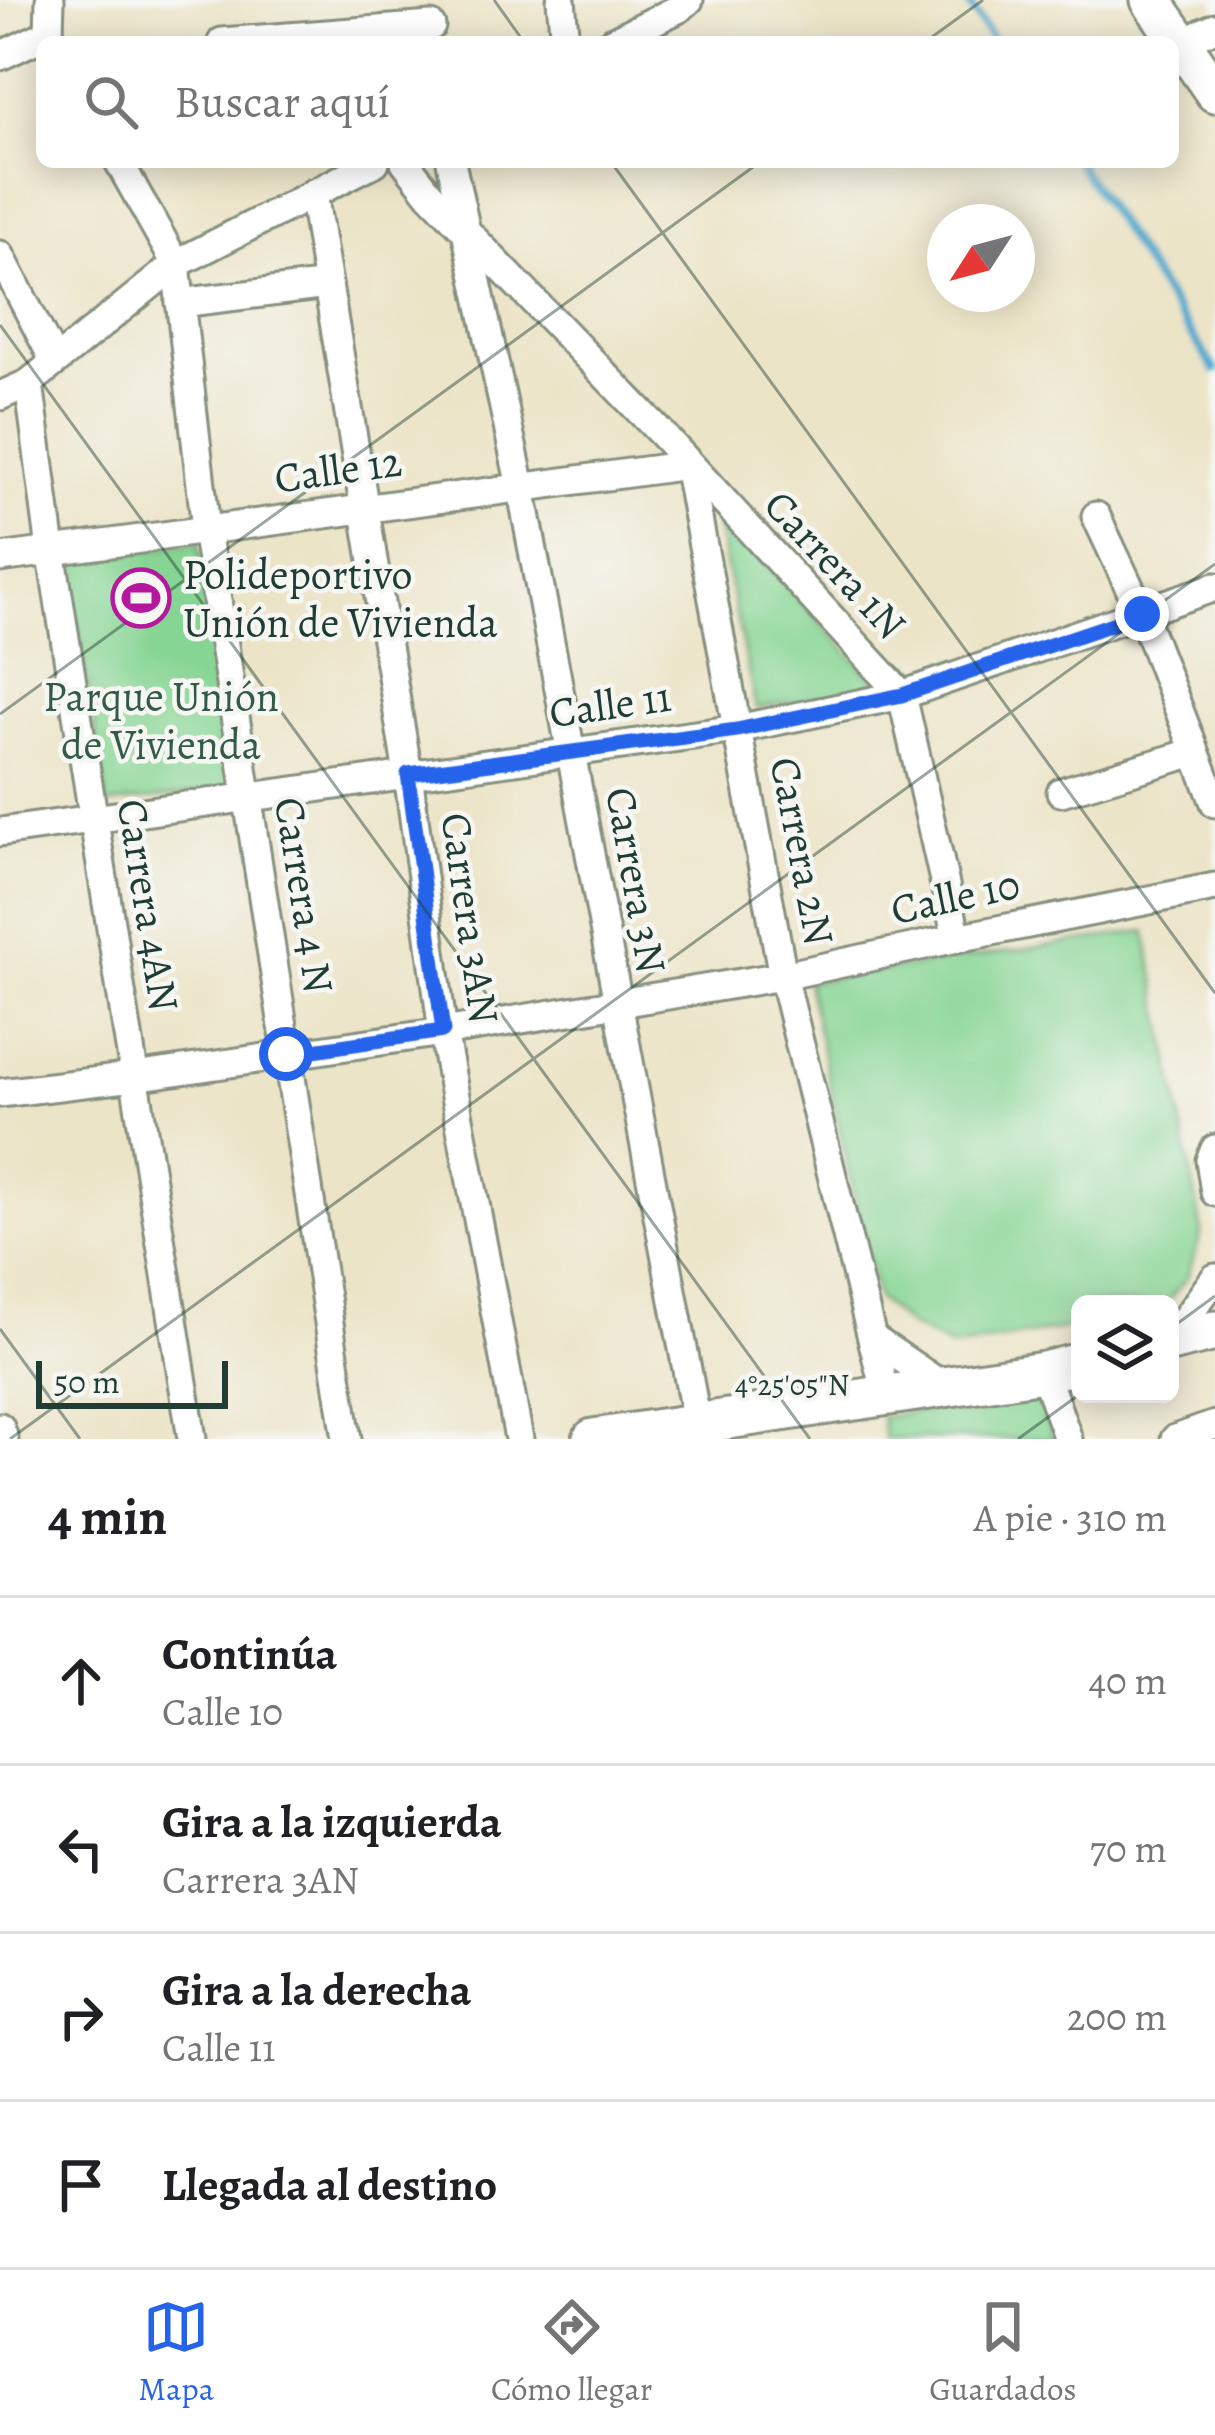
<!DOCTYPE html>
<html lang="es">
<meta charset="utf-8">
<style>
:root{--surface:#fff;--page:#f2f2f2;--text:#202124;--muted:#757577;--line:#e0e0e0;--accent:#2563eb}
body{margin:0;font-family:Alegreya,serif;background:var(--page);color:var(--text)}
.controls{position:absolute;right:36px;bottom:36px;display:grid;overflow:hidden;border-radius:18px;box-shadow:0 6px 30px #0003}
.controls button{width:108px;height:108px;display:grid;place-items:center;padding:0;border:0;border-bottom:3px solid var(--line);background:var(--surface);color:var(--text);font:60px sans-serif}
.compass{position:absolute;left:927px;top:204px;width:108px;height:108px;border-radius:50%;background:var(--surface);box-shadow:0 6px 30px #0003;rotate:234deg}
.scale{position:absolute;left:36px;bottom:30px;width:192px;box-sizing:border-box;padding-left:12px;border:6px solid #1f3d34;border-top:0;font-size:33px;line-height:42px;white-space:nowrap;color:#1f3d34;-webkit-text-stroke:9px #f6f6f2;paint-order:stroke}
.stop{position:absolute;width:36px;height:36px;margin:-27px;border:9px solid #2563eb;border-radius:50%;background:#fff}
.stop.end{background:#2563eb;border-color:#fff;box-shadow:0 3px 12px #0008}
.list{margin:0;padding:0;list-style:none}
h2{display:flex;justify-content:space-between;align-items:center;height:156px;margin:0;padding:0 48px;font-size:51px}
h2 small{font-size:39px;font-weight:400;color:var(--muted)}
.list li{display:grid;grid-template-columns:78px 1fr auto;gap:36px;align-items:center;box-sizing:border-box;height:168px;padding:0 48px;border-top:3px solid var(--line)}
.list b{display:block;font-size:45px;white-space:nowrap}
.list p{margin:0;font-size:39px;white-space:nowrap;color:var(--muted)}
.list em{font-size:39px;font-style:normal;color:var(--muted)}
.icon{flex:none;width:66px;height:66px;fill:none;stroke:currentColor;stroke-width:2;stroke-linecap:round;stroke-linejoin:round}
.map{position:relative;flex:none;width:1215px;height:1439px;overflow:hidden}
.search{position:absolute;background:var(--surface);box-shadow:0 6px 30px #0003;left:36px;right:36px;top:36px;height:132px;display:flex;align-items:center;gap:30px;box-sizing:border-box;padding:0 42px;border-radius:18px;color:var(--muted);font-size:45px}
.sheet{height:828px;background:var(--surface)}
nav{display:flex;justify-content:space-around;align-items:center;box-sizing:border-box;height:168px;border-top:3px solid var(--line);background:var(--surface);font-size:33px;color:var(--muted)}
nav a{display:grid;justify-items:center;gap:6px}
nav .on{color:var(--accent)}
.map>svg:first-child{display:block}
</style>
<div class="map">
<svg width="1215" height="1439" viewBox="0 0 1215 1439">
<rect width="100%" height="100%" fill="#f6f6f2"/>
<filter id="ink" filterUnits="userSpaceOnUse"><feTurbulence type="fractalNoise" baseFrequency=".00833" numOctaves="2"/><feDisplacementMap in="SourceGraphic" scale="24" xChannelSelector="R" yChannelSelector="G"/><feConvolveMatrix kernelMatrix="1 2 1 2 8 2 1 2 1" color-interpolation-filters="sRGB"/></filter>
<filter id="wash" filterUnits="userSpaceOnUse"><feTurbulence type="fractalNoise" baseFrequency=".004" numOctaves="4" result="noise"/><feDisplacementMap in="SourceGraphic" scale="48" xChannelSelector="R" yChannelSelector="G"/><feGaussianBlur stdDeviation="2.7" result="paint"/><feColorMatrix in="noise" values="0 0 0 0 0 0 0 0 0 0 0 0 0 0 0 0 0 1.4 0 .05"/><feComposite in="paint" operator="in"/></filter>
<g filter="url(#wash)">
<rect width="100%" height="100%" fill="#ece4c7"/>
<!-- green -->
<g fill="#87d594" stroke="#538964" stroke-width="3">
<path d="M713,507l168,180 -125,21z"/>
<path d="M199,542l41,245 -133,18 -40,-244z"/>
<path d="M1146,931l56,301 -15,46 -22,26h-85v22l-128,22 -43,-22 -32,-27 -70,-317z"/>
<path d="M1036,1392l17,47h-169l-3,-22z"/>
</g>
<g fill="none" stroke-linecap="round" stroke-linejoin="round">
<!-- stream -->
<g stroke="#50a9cd" stroke-width="8">
<path d="M966,0l28,42"/>
<path d="M1077,162l138,208"/>
</g>
</g>
</g>
<g filter="url(#ink)">
<g fill="none" stroke-linecap="round" stroke-linejoin="round">
<!-- street casing -->
<g stroke="#86907e" stroke-width="33">
<g id="street">
<path d="M50,0l-1,33 6,9"/>
<path d="M561,0l4,42"/>
<path d="M1202,33l13,-6"/>
<path d="M222,42l209,-16"/>
<path d="M611,42l69,-34 9,-8"/>
<path d="M0,56l49,-23"/>
<path d="M119,162l57,102 30,265 141,910"/>
<path d="M405,162l25,32 36,37 55,256 176,936"/>
<path d="M451,162l15,69 196,203 240,261 55,243"/>
<path d="M313,193l95,581 35,258 76,407"/>
<path d="M0,255l54,105"/>
<path d="M180,303l148,-18"/>
<path d="M29,383l22,167 141,889"/>
<path d="M0,396l29,-13 147,-119 199,-102"/>
<path d="M688,465l95,511 103,419"/>
<path d="M1096,516l46,98 73,189"/>
<path d="M0,558l688,-93"/>
<path d="M1061,792l134,-40"/>
<path d="M0,832l737,-103 165,-34 313,-108"/>
<path d="M0,1093l134,-16 309,-45 340,-56 174,-38 258,-51"/>
<path d="M1215,1149l-5,11 5,32"/>
<path d="M872,1338l71,48"/>
<path d="M1170,1340l45,-62"/>
<path d="M1044,1372l24,67"/>
<path d="M0,1427l4,12"/>
<path d="M1175,1439l40,-14"/>
</g>
</g>
<!-- secondary casing -->
<g stroke="#86907e" stroke-width="45">
<g id="secondary">
<path d="M1151,0l64,92"/>
<path d="M1170,1342l45,-11"/>
<path d="M593,1439l451,-67 36,-9"/>
</g>
</g>
<!-- street -->
<use href="#street" stroke="#fff" stroke-width="27"/>
<!-- secondary -->
<use href="#secondary" stroke="#fff" stroke-width="39"/>
</g>
</g>
<g fill="none" stroke-linecap="round" stroke-linejoin="round" filter="url(#ink)">
<!-- route -->
<path stroke="#2563eb" stroke-width="15" d="M286,1054l157,-23 -35,-257 329,-44 165,-35 240,-81"/>
</g>
<!-- ticks -->
<path fill="none" stroke="#1f3d34" stroke-width="3" stroke-opacity="0.45" d="M494,0l30,42M925,42l58,-42M611,162l604,831M0,325l810,1114M0,714l760,-552M0,1329l80,110M1170,1329l45,-33M10,1439l1205,-875M1018,1439l62,-45"/>
<!-- icons -->
<defs>
<g id="stadium-ring" transform="scale(3)"><circle r="9.5" fill="#f6f6f2" stroke="#b5179e" stroke-width="1.5"/><path d="M0-5a6.5 5 0 1 0 0 10a6.5 5 0 1 0 0-10ZM-3.5-1.8h7v3.6h-7Z" fill="#b5179e"/></g>
</defs>
<g fill-rule="evenodd">
<use href="#stadium-ring" x="141" y="598"/>
</g>
<g text-anchor="middle" stroke-width="9" stroke-linejoin="round" paint-order="stroke">
<!-- street labels -->
<g font-size="42" fill="#1f3d34" stroke="#f6f6f2">
<text transform="translate(338 469) rotate(-8)" y="15">Calle 12</text>
<text transform="translate(836 564) rotate(47)" y="15">Carrera 1N</text>
<text transform="translate(610 704) rotate(-8)" y="15">Calle 11</text>
<text transform="translate(803 851) rotate(79)" y="15">Carrera 2N</text>
<text transform="translate(637 880) rotate(80)" y="15">Carrera 3N</text>
<text transform="translate(305 895) rotate(81)" y="15">Carrera 4 N</text>
<text transform="translate(955 896) rotate(-12)" y="15">Calle 10</text>
<text transform="translate(149 905) rotate(81)" y="15">Carrera 4AN</text>
<text transform="translate(471 918) rotate(82)" y="15">Carrera 3AN</text>
</g>
<!-- poi labels -->
<g font-size="42" fill="#1f3d34" stroke="#f6f6f2" text-anchor="start">
<text x="183" y="589">Polideportivo<tspan x="183" dy="48">Unión de Vivienda</tspan></text>
</g>
<!-- park labels -->
<g font-size="42" fill="#345b47" stroke="#f6f6f2">
<text x="161" y="711">Parque Unión<tspan x="161" dy="48">de Vivienda</tspan></text>
</g>
</g>
<g font-size="30" text-anchor="middle" fill="#1f3d34" stroke="#f6f6f2" stroke-width="9" stroke-linejoin="round" paint-order="stroke">
<text x="792" y="1395">4°25'05"N</text>
</g>
</svg>
<div class="controls">
<button><svg class="icon" aria-label="layers" viewBox="0 0 24 24"><path d="M12 4l9 5-9 5-9-5zM3 14l9 5 9-5"/></svg></button>
</div>
<svg class="compass" viewBox="-18 -18 36 36"><path d="M0-13l5 13h-10z" fill="#e53935"/><path d="M0 13l5-13h-10z" fill="#757577"/></svg>
<div class="scale">50 m</div>
<div class="stop" style="left:286px;top:1054px"></div>
<div class="stop end" style="left:1142px;top:614px"></div>
<div class="search"><svg class="icon" aria-label="search" viewBox="0 0 24 24"><circle cx="10" cy="10" r="6"/><path d="M15 15l6 6"/></svg>Buscar aquí</div>
</div>
<section class="sheet">
<h2>4 min<small>A pie · 310 m</small></h2>
<ul class="list">
<li><svg class="icon" aria-label="ahead" viewBox="0 0 24 24"><path d="M12 20V5M6 11l6-6 6 6"/></svg><div><b>Continúa</b><p>Calle 10</p></div><em>40 m</em></li>
<li><svg class="icon" aria-label="left" viewBox="0 0 24 24"><path d="M17 20v-9H6M10 6l-5 5 5 5"/></svg><div><b>Gira a la izquierda</b><p>Carrera 3AN</p></div><em>70 m</em></li>
<li><svg class="icon" aria-label="right" viewBox="0 0 24 24"><path d="M7 20v-9h11M14 6l5 5-5 5"/></svg><div><b>Gira a la derecha</b><p>Calle 11</p></div><em>200 m</em></li>
<li><svg class="icon" aria-label="arrive" viewBox="0 0 24 24"><path d="M6 21V4h12l-3 4 3 4H6"/></svg><div><b>Llegada al destino</b></div></li>
</ul>
</section>
<nav>
<a class="on"><svg class="icon" aria-label="map" viewBox="0 0 24 24"><path d="M3 6l6-2 6 2 6-2v14l-6 2-6-2-6 2zM9 4v14M15 6v14"/></svg>Mapa</a>
<a><svg class="icon" aria-label="directions" viewBox="0 0 24 24"><path d="M12 3l9 9-9 9-9-9zM9 14v-3h6M13 9l2 2-2 2"/></svg>Cómo llegar</a>
<a><svg class="icon" aria-label="saved" viewBox="0 0 24 24"><path d="M7 4h10v16l-5-4-5 4z"/></svg>Guardados</a>
</nav>
